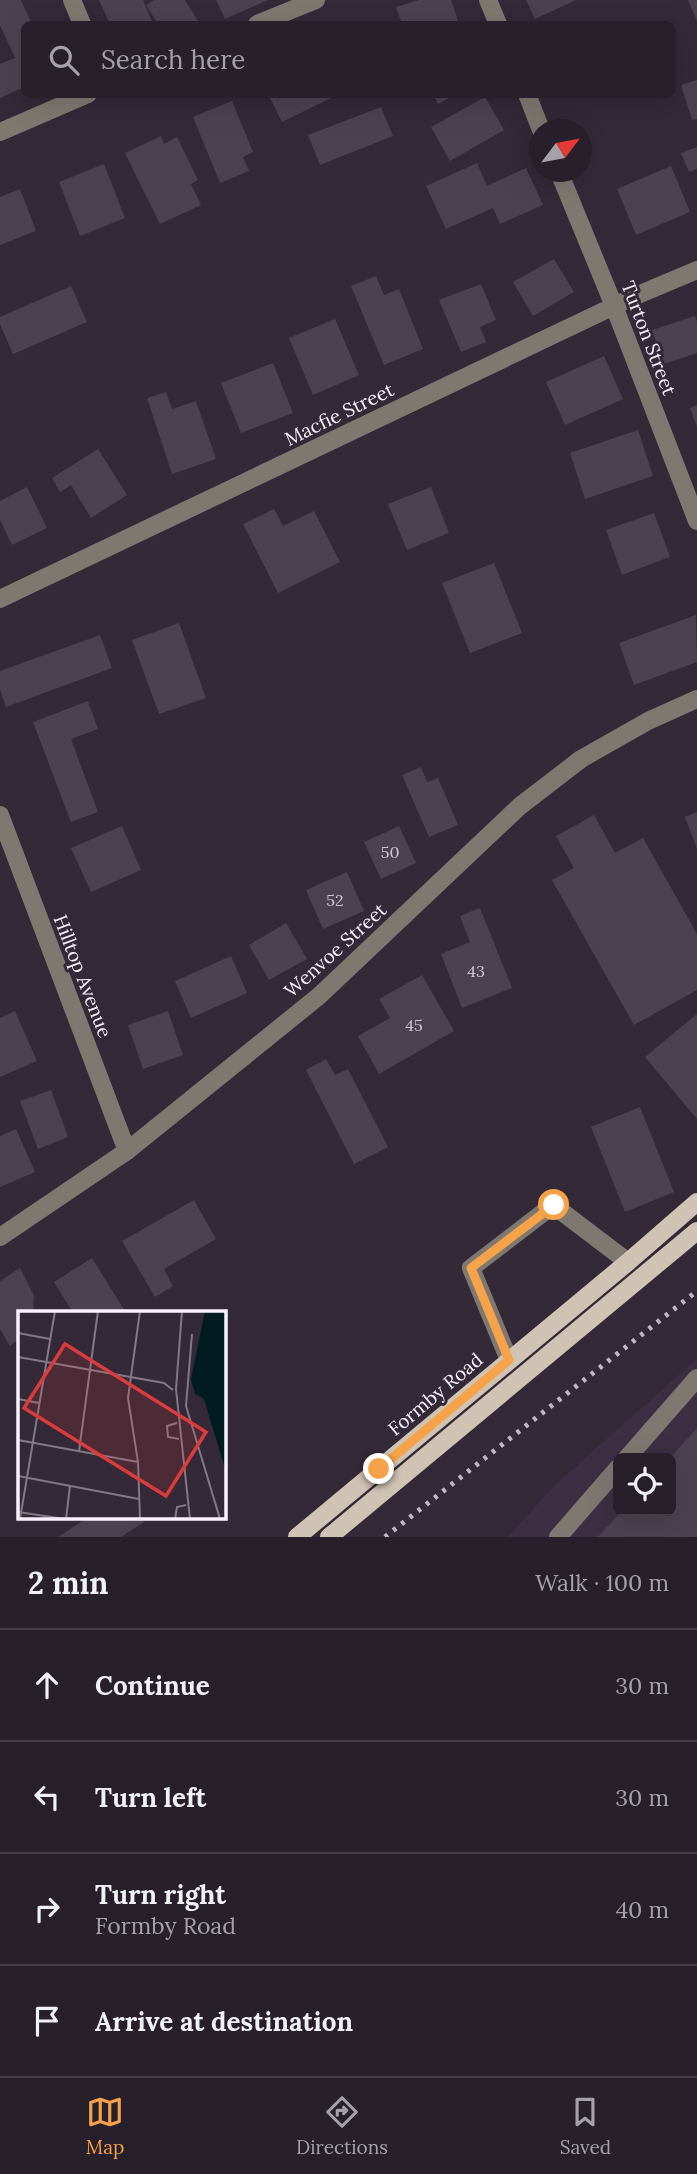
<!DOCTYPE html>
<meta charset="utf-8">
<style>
:root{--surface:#271f29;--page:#332c35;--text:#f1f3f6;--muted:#a4a2a8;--line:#433d46;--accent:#f6a248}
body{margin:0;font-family:Lora,serif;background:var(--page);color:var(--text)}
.controls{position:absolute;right:21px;bottom:21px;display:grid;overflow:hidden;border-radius:10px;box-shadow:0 7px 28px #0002}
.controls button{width:63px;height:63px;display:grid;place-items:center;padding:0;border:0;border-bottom:2px solid var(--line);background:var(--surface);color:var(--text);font:35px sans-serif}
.compass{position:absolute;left:529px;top:119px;width:63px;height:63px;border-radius:50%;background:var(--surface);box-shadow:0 7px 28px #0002;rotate:58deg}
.stop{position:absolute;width:21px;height:21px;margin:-16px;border:5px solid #f6a248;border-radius:50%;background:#fff}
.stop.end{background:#f6a248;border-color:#fff;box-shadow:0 2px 7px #0008}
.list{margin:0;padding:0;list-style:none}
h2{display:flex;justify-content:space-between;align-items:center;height:91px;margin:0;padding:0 28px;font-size:30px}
h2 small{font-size:23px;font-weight:400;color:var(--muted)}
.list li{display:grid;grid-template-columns:46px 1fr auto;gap:21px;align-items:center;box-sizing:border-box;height:112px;padding:0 28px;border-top:2px solid var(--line)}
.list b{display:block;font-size:26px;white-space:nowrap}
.list p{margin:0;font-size:23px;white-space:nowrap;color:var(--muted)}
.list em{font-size:23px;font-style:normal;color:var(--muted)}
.icon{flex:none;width:38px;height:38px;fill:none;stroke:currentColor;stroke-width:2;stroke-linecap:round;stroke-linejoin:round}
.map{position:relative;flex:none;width:697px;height:1537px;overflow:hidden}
.search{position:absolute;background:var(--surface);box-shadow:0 7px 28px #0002;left:21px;right:21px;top:21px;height:77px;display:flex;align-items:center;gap:18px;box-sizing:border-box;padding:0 24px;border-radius:10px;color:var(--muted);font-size:26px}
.sheet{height:539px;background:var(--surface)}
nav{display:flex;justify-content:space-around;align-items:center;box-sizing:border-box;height:98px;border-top:2px solid var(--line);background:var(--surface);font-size:19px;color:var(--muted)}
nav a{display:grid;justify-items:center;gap:4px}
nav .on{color:var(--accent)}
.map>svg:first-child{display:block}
</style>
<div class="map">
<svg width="697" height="1537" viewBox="0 0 697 1537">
<rect width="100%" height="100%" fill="#342937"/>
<!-- built -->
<path fill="#3d2f43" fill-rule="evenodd" d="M697,1359v178h-189l47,-52zM618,1458h53v53h-53z"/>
<!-- building -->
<g fill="#4c4150">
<path d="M0,0h21l11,24h-8v63l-24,11v-34l15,-6 -15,-33z"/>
<path d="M99,0h44l10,24h-43z"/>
<path d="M154,0h31l15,24h-42l-12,-19z"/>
<path d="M216,0h52l-43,19z"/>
<path d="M419,0h32l8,24h-57l-6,-17z"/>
<path d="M526,0h50l-41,19z"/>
<path d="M688,0h9v21z"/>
<path d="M697,80v39l-5,1 -11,-35z"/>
<path d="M268,94h61l2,4 -49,24z"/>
<path d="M433,94h23l-18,10z"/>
<path d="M485,97l19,33 -54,31 -19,-34z"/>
<path d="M232,101l21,51 -10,5 6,14 -29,12 -27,-66z"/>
<path d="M381,107l12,29 -73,29 -12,-30z"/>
<path d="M161,136l3,8 13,-7 21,43 -7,4 10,21 -41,19 -35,-71z"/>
<path d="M697,147v22l-8,3 -8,-19z"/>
<path d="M477,163l10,23 39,-18 17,37 -43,19 -7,-16 -47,21 -20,-43z"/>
<path d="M104,164l21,54 -45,18 -21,-54z"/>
<path d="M671,166l19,46 -54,23 -19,-46z"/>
<path d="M20,189l16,42 -36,14v-48z"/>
<path d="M554,259l20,33 -41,24 -20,-34z"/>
<path d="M376,276l8,19 15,-6 24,60 -39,16 -33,-79z"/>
<path d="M481,284l15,36 -16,7 6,15 -25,10 -22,-52z"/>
<path d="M71,286l16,36 -74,32 -13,-30v-7z"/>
<path d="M695,316l2,6v31l-33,11 -12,-34z"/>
<path d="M335,319l24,56 -46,20 -24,-57z"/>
<path d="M604,356l19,43 -58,26 -19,-43z"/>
<path d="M273,363l20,50 -52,20 -20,-50z"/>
<path d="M166,392l6,17 24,-8 20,58 -44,15 -25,-76z"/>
<path d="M697,405v22l-7,-19z"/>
<path d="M638,430l15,46 -68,23 -15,-46z"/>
<path d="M98,449l29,46 -36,23 -20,-33 -11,7 -8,-14z"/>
<path d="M27,487l20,41 -35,17 -12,-25v-19z"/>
<path d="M431,487l18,46 -42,17 -19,-46z"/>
<path d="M274,509l9,17 31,-15 26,51 -62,31 -35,-69z"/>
<path d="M654,513l16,44 -48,18 -16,-45z"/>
<path d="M494,563l28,70 -52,20 -28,-70z"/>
<path d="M696,615l1,47 -63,23 -15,-42z"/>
<path d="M179,623l27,75 -47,16 -27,-74z"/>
<path d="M100,635l12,33 -106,39 -6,-18v-18z"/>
<path d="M88,701l10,28 -27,10 27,73 -27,10 -38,-100z"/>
<path d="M421,767l6,15 11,-4 20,47 -29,12 -27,-62z"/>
<path d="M697,812v37l-12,-32z"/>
<path d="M594,815l21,38 28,-15 54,96v56l-63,35 -82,-145 22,-12 -18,-32z"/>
<path d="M122,826l19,44 -50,22 -20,-44z"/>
<path d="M399,826l17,37 -35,16 -17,-37z"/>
<path d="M347,872l17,39 -41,18 -17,-39z"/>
<path d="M480,908l32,80 -50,20 -21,-54 29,-12 -10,-26z"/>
<path d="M286,923l21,36 -38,21 -20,-35z"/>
<path d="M231,956l16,37 -56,25 -16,-37z"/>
<path d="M422,975l32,56 -75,43 -21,-38 32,-18 -11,-19z"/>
<path d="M15,1011l22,50 -37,16v-59z"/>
<path d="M168,1011l15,44 -40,14 -15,-44z"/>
<path d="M697,1014v105l-52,-62z"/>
<path d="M326,1059l9,16 13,-6 40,78 -34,17 -48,-94z"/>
<path d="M51,1090l17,47 -30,12 -18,-48z"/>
<path d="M640,1107l34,85 -49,20 -34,-85z"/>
<path d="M16,1129l19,43 -35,15v-51z"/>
<path d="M194,1200l22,39 -52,30 9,17 -18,11 -33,-56z"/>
<path d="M92,1258l34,55h-53l-19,-31z"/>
<path d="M20,1268l14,28 -1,17h-14v26l-9,7 -10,-17v-48z"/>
<path d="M697,1428v109h-99l24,-26h49v-54z"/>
<path d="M87,1518h54l3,4 -23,15h-63z"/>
</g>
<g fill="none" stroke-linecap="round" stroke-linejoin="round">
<!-- minor -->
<g stroke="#7e7871" stroke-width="18">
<path d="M72,0l10,24"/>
<path d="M488,0l10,24"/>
<path d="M257,24l59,-24"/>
<path d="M527,94l14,36"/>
<path d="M0,132l88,-38"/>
<path d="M559,172l55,134 83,215"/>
<path d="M0,599l633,-302 64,-27"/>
<path d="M0,815l127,336"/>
<path d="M0,1237l127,-86 192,-155 201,-190 61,-47 67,-38 49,-22"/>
<path d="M509,1360l-38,-92 82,-63 75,57"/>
<path d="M627,1458l70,-80"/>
<path d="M558,1537l60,-69"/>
</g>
<!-- major -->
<g stroke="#cfc3b4" stroke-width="18">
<path d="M297,1537l331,-275 69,-60"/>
<path d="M329,1537l368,-306"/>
</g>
<!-- rail -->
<path stroke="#bfb7c2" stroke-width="5" stroke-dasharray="3.5 7" stroke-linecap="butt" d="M385,1537l312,-246"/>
</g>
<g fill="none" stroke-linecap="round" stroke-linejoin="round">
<!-- route -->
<path stroke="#f6a248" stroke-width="9" d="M379,1469l130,-109 -38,-92 83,-63"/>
</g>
<g text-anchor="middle" stroke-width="6" stroke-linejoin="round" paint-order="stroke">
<!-- number labels -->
<g font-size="16" fill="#cec6d1">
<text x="390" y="858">50</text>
<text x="335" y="906">52</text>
<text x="476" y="977">43</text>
<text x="414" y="1031">45</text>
</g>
<!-- street labels -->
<g font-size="19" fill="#f9f2fc" stroke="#342937">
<text transform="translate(649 338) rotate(69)" y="7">Turton Street</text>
<text transform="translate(339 414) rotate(-26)" y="7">Macfie Street</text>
<text transform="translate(335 950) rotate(-42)" y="7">Wenvoe Street</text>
<text transform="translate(83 976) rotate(69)" y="7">Hilltop Avenue</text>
<text transform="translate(435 1394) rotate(-40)" y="7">Formby Road</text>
</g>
</g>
<!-- overview -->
<g transform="translate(18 1311)">
<rect width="208" height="208" fill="#342937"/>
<path d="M187,0h21v161l-22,-73 -9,-5 -4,-15z" fill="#001c20"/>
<path fill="none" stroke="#837986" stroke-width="2" d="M164,0l-6,78 14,130M0,22l32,6M174,23l-6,72 34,113M0,46l146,26 9,7M0,88l21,4M159,112l-10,3 1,11 11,2M0,129l120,22M61,140l19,-140M0,165l121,23M0,201l47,7M2,208l35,-208M48,208l4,-33M122,208l-2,-57 -10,-64 12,-87M157,208l2,-12 9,-2"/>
<path fill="#da3c3d" fill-opacity="0.15" stroke="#da3c3d" stroke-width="3.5" d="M47,33l141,88 -40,64 -142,-88z"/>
<rect width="208" height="208" fill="none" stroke="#f9f2fc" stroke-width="3.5"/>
</g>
</svg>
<div class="controls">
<button><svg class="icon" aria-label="locate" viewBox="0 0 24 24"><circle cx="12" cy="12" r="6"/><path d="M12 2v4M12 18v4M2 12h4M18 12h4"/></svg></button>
</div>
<svg class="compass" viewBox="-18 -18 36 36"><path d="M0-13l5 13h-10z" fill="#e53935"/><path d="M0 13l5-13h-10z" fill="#a4a2a8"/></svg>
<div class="stop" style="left:554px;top:1205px"></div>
<div class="stop end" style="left:379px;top:1469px"></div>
<div class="search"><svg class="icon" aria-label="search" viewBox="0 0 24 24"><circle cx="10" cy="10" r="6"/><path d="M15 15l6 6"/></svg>Search here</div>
</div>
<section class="sheet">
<h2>2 min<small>Walk · 100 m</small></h2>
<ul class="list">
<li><svg class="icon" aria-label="ahead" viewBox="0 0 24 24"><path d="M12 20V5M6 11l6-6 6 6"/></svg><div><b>Continue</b></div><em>30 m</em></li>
<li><svg class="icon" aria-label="left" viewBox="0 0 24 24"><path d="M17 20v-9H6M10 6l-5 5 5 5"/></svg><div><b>Turn left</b></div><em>30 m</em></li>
<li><svg class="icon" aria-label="right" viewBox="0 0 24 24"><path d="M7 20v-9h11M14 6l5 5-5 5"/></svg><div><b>Turn right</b><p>Formby Road</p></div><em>40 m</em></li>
<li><svg class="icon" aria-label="arrive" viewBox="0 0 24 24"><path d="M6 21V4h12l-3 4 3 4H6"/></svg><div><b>Arrive at destination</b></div></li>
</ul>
</section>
<nav>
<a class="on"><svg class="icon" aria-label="map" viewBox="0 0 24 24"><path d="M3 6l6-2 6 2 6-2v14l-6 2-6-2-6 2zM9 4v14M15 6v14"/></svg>Map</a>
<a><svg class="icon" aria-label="directions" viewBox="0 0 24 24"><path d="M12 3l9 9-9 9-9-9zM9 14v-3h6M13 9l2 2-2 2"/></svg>Directions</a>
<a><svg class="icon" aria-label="saved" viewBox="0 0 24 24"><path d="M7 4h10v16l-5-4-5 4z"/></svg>Saved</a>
</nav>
